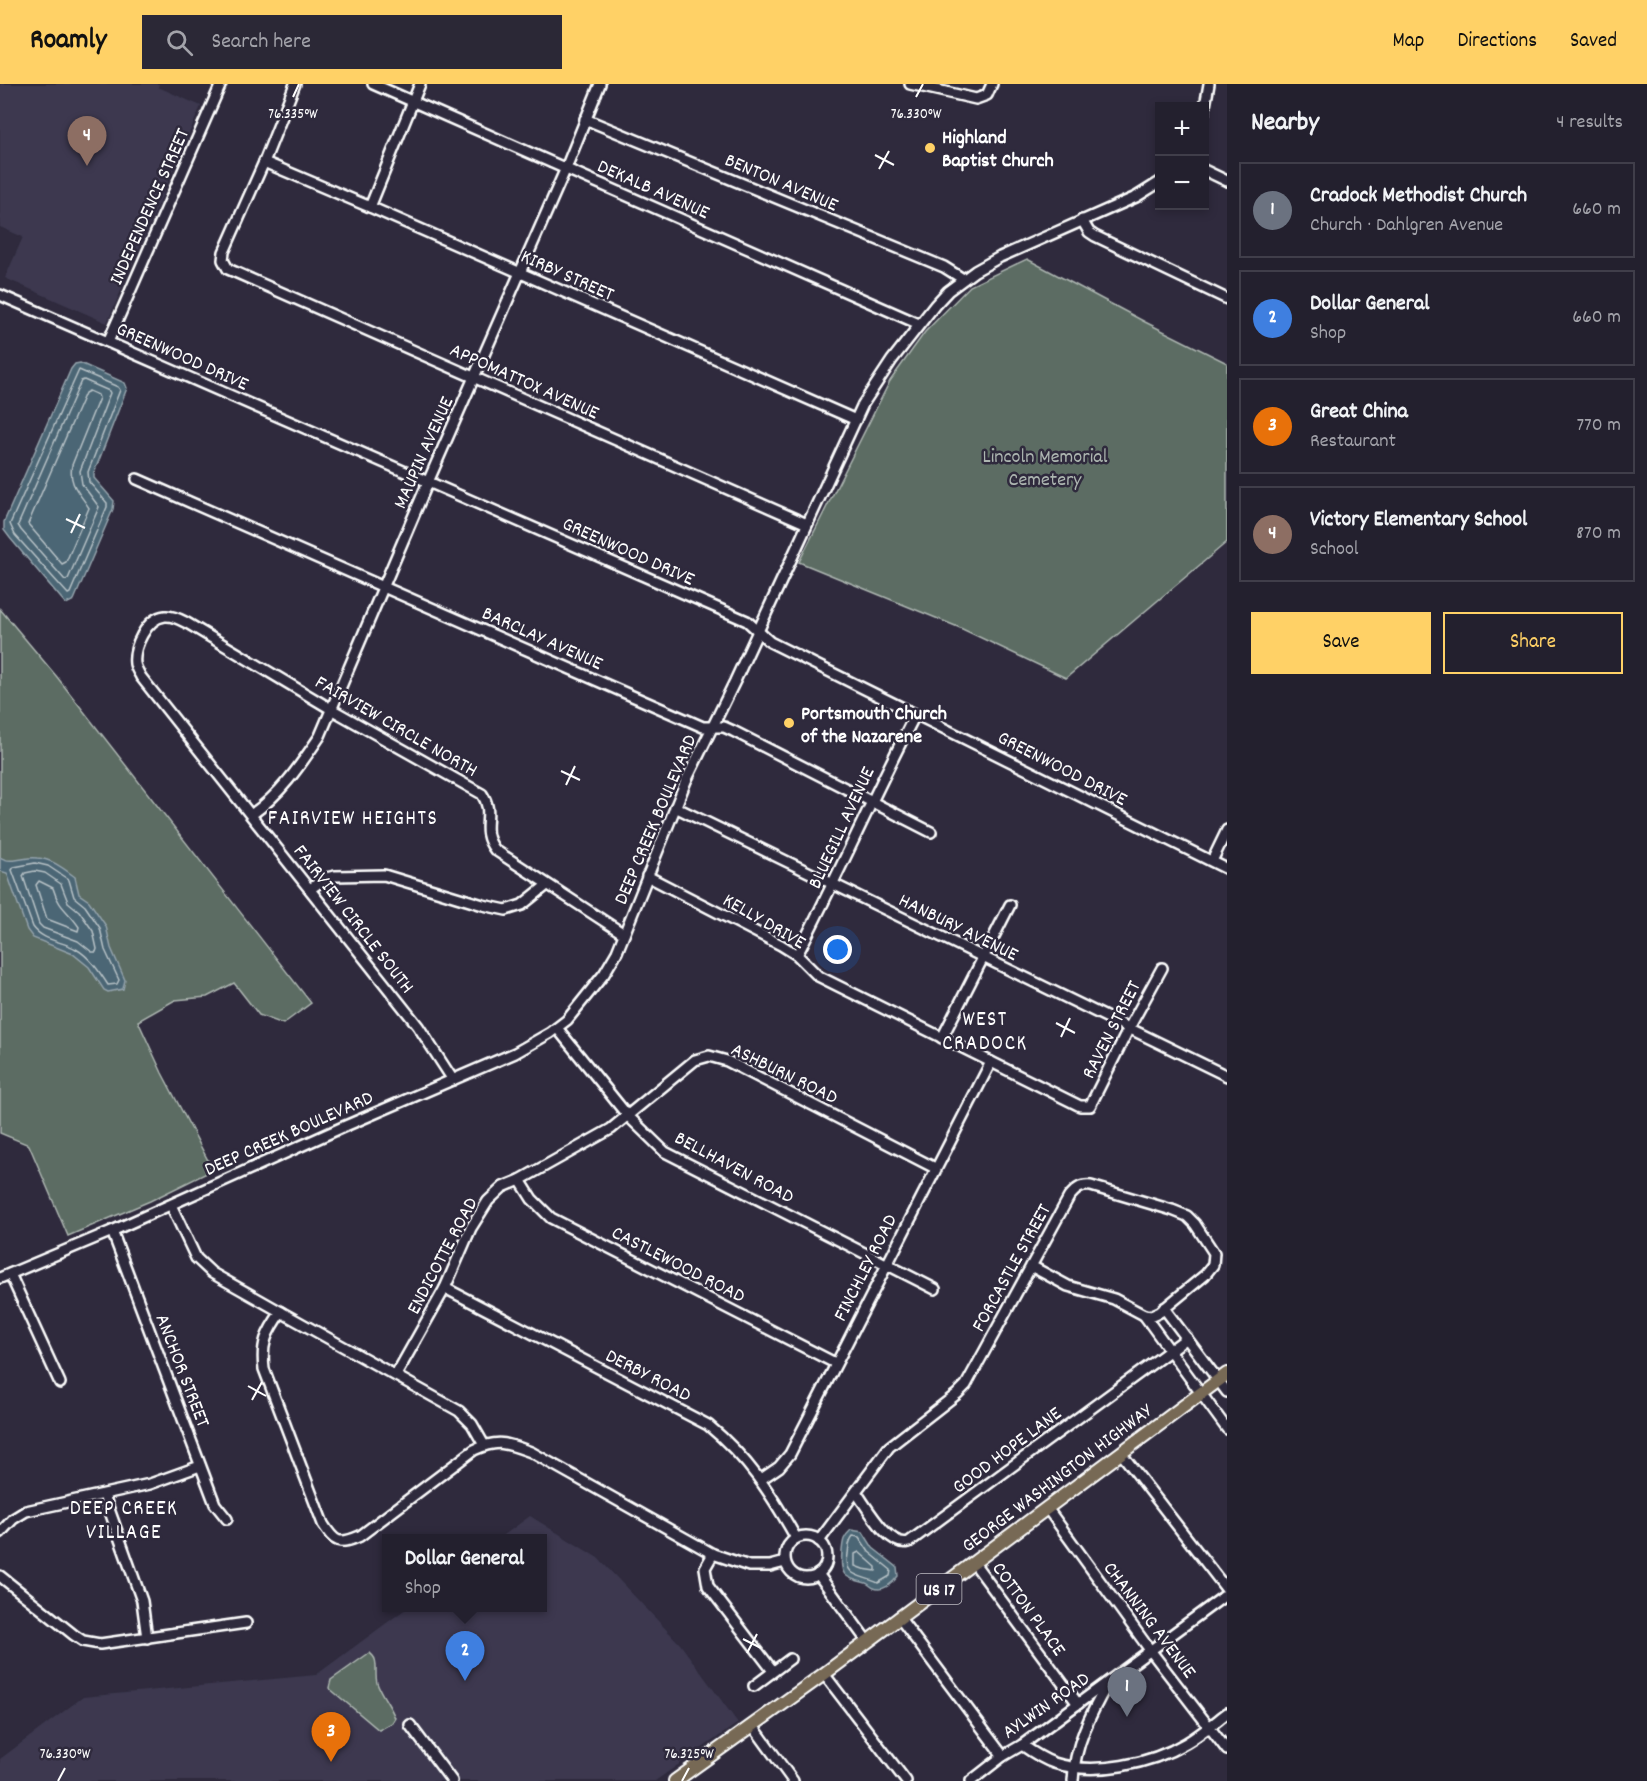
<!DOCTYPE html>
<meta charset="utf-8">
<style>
:root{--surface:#23202e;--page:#2b2836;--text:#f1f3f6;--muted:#a3a3aa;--line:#403e4a;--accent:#ffd166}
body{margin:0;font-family:Dekko,sans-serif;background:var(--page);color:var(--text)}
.controls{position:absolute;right:18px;top:18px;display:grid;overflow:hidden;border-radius:0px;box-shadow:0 3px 9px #0003}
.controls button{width:54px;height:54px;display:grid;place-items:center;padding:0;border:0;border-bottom:2px solid var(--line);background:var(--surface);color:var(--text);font:30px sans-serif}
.you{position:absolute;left:838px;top:866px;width:21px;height:21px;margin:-15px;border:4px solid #fff;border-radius:50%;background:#1a73e8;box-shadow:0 0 0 9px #1a73e833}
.badge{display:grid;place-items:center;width:39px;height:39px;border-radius:50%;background:var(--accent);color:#fff;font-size:20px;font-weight:700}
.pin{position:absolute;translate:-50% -50px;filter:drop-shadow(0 2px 3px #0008)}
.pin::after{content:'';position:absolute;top:32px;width:21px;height:18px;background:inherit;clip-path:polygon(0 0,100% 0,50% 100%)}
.popup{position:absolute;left:382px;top:1450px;width:165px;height:78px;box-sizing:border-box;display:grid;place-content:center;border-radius:0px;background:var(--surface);filter:drop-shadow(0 2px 4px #0005);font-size:20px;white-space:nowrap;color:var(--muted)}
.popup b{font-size:22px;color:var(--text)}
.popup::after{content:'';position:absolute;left:50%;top:100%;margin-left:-12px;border:12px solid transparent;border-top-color:var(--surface)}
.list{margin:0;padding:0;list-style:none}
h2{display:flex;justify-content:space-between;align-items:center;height:78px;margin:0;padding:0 24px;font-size:26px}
h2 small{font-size:20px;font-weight:400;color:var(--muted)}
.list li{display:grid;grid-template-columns:39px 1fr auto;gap:18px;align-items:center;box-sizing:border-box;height:96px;margin:0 12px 12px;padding:0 12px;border:2px solid var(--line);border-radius:0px}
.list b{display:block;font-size:22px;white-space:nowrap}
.list p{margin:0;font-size:20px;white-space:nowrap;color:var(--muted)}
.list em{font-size:20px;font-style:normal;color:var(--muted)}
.actions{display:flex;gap:12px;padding:18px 24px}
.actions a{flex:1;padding:14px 0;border:2px solid var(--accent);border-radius:0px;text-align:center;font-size:21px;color:var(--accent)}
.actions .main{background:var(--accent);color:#111}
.icon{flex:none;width:33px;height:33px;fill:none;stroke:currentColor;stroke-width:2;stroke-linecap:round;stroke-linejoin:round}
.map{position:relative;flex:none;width:1227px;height:1697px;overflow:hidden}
header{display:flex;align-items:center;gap:36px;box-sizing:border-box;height:84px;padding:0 30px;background:var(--accent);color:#111}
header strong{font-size:28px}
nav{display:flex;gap:33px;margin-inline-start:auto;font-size:21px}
.search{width:420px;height:54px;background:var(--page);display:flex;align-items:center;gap:15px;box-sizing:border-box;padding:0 21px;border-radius:0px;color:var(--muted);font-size:22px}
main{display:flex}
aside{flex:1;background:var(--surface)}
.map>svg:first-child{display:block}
</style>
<header>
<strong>Roamly</strong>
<div class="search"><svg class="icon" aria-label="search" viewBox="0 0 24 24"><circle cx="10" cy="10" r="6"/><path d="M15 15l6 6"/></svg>Search here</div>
<nav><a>Map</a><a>Directions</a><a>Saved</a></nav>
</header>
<main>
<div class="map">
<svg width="1227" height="1697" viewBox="0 0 1227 1697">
<rect width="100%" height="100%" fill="#2f2a3d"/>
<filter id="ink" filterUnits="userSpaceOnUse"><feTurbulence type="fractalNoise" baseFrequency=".0167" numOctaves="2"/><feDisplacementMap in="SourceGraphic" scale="12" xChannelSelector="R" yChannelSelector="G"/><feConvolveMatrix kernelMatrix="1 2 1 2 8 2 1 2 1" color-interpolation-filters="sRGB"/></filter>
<g filter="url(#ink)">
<!-- built -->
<g fill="#3c394f">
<path d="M0,0h159l-1,3 43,19 -94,217 -102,-45 18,-41 -23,-10z"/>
<path d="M530,1432l68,42 82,86 58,79 -83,58h-655v-22l83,-62 233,-22 91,-67h136v-70h-43z"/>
</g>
<!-- green -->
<g fill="#5b6c63" stroke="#adb6b1" stroke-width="1.5">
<path d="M1027,175l118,63 82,41v179l-161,136 -108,-51 -159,-65 91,-181 35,-49 45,-46z"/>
<path d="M0,525l57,68 254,326 -28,21 -24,-9 -25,-32 -27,14 -32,3 -37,21 24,52 51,97 -63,31 -82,35 -39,-91 -29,-12z"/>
<path d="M369,1569c11,5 5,19 8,30 4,12 14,23 18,35l-3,5 -13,7 -50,-42 2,-8z"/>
</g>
<!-- water -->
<g fill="#4c6674" stroke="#94a3ac" stroke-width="1.5">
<path d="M80,279l45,20 2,5 -33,85v5l20,23 -1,8 -39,91 -8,4 -56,-66 -6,-8v-8l67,-153 4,-5z"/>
<path d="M0,773c11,8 25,-1 37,1 15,1 26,10 38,19l4,17 10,7 17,25 5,22 14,32 -2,9 -15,3 -4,-2 -15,-23 -16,-13 -40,-16 -6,-8 -20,-57 -7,-2z"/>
<path d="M851,1446l12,2 10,16 24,19 1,9c-5,7 -15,16 -24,12 -3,-1 -5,-4 -8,-5 -23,-6 -26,-7 -24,-32 1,-9 1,-14 9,-21z"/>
</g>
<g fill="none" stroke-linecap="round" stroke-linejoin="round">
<!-- shore -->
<g stroke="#b7c2c7" stroke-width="1.5">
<path d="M79,286l39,17 2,3 -32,82 1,10 18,21v4l-37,86 -2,1 -53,-59 -5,-11z"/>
<path d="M84,296l25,11 1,2 -30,78 2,13 17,23 -31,72 -3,1 -44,-50 -3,-5 63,-144z"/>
<path d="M89,307l9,4 1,3 -27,67c-4,20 8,28 17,43l-23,54 -4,2 -34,-40 57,-131z"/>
<path d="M35,779l13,3 21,14 5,17 11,9 15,22 5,22 14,30 -2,4 -9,1c-9,-14 -18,-28 -32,-36 -14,-8 -33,-8 -43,-22l-21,-57 2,-3z"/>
<path d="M35,787l10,2 16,11 7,18 11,9 14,20 4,18 -1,3h-4l-14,-11 -35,-13 -4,-4 -16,-48 2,-3z"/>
<path d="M39,797l14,7c6,21 16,23 26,39l-1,4 -31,-12 -11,-34z"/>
<path d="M853,1452l6,1 10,15 22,18 -1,6 -12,7c-16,-8 -35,-5 -30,-29 1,-7 0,-12 5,-18z"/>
<path d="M859,1468l17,15v4l-13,-2 -8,-3v-12z"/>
</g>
<!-- minor casing -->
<g stroke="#fff" stroke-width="14">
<g id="minor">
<path d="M295,0l-31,78 -40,90 -1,8 5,9 579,255"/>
<path d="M373,0l546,240"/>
<path d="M910,0l66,15 11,-4 5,-11"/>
<path d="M1204,28l5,-28"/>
<path d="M585,35l359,148 19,12"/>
<path d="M264,78l106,45 486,213"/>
<path d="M1204,86l23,11"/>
<path d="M370,123l50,-123"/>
<path d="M1082,136l7,12 6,4 132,63"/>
<path d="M0,211l747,326 23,21 457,227"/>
<path d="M108,258l113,-258"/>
<path d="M137,395l566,248h21l9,4 198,101"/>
<path d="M675,723l552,269"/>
<path d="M251,731c30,-21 48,-48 69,-79l108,-254 138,-314 34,-84"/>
<path d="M1212,777l15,-31"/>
<path d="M647,792l134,69 16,10 21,21 262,130h10l39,-78 33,-60"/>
<path d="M310,805l16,-11 9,-2 49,-1 99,30 23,5 16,-5 25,-20"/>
<path d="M797,871c41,-79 77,-161 118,-240"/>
<path d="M557,944l70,87 38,37 270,137"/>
<path d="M942,954l68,-133"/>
<path d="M453,996l-35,-54 -277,-349c-2,-4 -5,-8 -6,-13 -2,-16 11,-46 30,-48 8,-1 16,4 22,7l144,86 151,85c14,21 -4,34 13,56l129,84"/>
<path d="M520,1096l12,19 19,19 284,145"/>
<path d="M171,1121l25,53 16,15 69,39c-15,21 -20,32 -17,57l59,155c12,19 16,21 37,12l114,-86c24,-11 33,-7 57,2l182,102 36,12h21l15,-4"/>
<path d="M112,1147l103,273 12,15"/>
<path d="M10,1190l50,109"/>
<path d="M0,1194l112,-47 231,-104 172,-74 35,-20 17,-13 37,-46 13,-22 69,-171 49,-100 128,-277 29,-44 43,-55 13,-14 27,-20 25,-14 136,-60 24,-15"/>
<path d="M445,1204l263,137c41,34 62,67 88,113"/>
<path d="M1164,1224l63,84"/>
<path d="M281,1228l178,99 13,13 12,21"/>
<path d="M1144,1231l83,114"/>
<path d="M396,1291l49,-87 26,-60 17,-27 15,-14 17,-7 91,-51 84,-69 14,-4 18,5 208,107"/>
<path d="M1121,1369l106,137"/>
<path d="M760,1396l19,-13 11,-13 201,-392"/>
<path d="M856,1408c11,15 33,56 53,50l278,-204"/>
<path d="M104,1411l38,106 5,37"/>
<path d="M1047,1424l103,142 77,100"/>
<path d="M0,1449l13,-14 13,-8 124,-27 50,-18"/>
<circle cx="806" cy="1473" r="21"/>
<path d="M819,1457l70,-94 68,-53 9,-9 103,-188c7,-8 11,-12 22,-11l81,24 15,6 8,8 19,29 -1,12 -8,10 -45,37 -9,4 -7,-1 -30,-16 -46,-13 -37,-20"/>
<path d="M713,1470l-8,14 3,18 65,85"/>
<path d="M974,1479l104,141"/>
<path d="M818,1490l49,67"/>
<path d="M0,1492l74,59 9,6 17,3 146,-21"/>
<path d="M899,1533l104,139"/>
<path d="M824,1590l82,107"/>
<path d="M754,1602l36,-27"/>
<path d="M410,1641l42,56"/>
<path d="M753,1642l40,55"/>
<path d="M1022,1661c10,7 20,14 32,18 40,13 97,1 132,-20 15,-9 28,-20 41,-30"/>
<path d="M971,1697l32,-25 19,-11 205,-151"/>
<path d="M1073,1697c1,-35 18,-68 35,-98"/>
</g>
</g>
<!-- major casing -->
<g stroke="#fff" stroke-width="16">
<path id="major" d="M675,1697l149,-107 403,-300"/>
</g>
<!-- minor -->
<use href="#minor" stroke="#2f2a3d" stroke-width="9"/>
<!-- major -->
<use href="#major" stroke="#776954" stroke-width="12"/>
</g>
</g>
<!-- ticks -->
<path fill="none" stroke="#fff" stroke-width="2" d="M293,13l6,-13M916,13l7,-13M875,71l19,10M879,85l10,-18M66,435l19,9M71,449l9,-19M561,687l19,9M566,701l9,-19M1056,939l19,10M1061,953l9,-19M248,1302l18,10M252,1316l10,-18M743,1555l18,9M747,1569l10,-19M58,1697l7,-13M682,1697l7,-13"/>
<!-- markers -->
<g fill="#ffd166" stroke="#2f2a3d" stroke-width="2">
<circle cx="930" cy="64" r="6"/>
<circle cx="789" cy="639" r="6"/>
</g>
<g text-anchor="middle" stroke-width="5" stroke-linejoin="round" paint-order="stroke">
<!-- shield labels -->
<rect fill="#2f2a3d" stroke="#c1bfc5" stroke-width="1.5" x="916.5" y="1490" width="45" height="30" rx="4.5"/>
<g font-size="18" font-weight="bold" fill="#fff">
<text x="939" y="1511">US 17</text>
</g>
<!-- poi labels -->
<g font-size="20" font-weight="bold" fill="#fff" stroke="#2f2a3d" text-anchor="start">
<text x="942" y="59">Highland<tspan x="942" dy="23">Baptist Church</tspan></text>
<text x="801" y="635">Portsmouth Church<tspan x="801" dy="23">of the Nazarene</tspan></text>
</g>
<!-- street labels -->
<g font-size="20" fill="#fff" stroke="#2f2a3d">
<text transform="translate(782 97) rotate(23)" y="7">BENTON AVENUE</text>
<text transform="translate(654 104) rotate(24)" y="7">DEKALB AVENUE</text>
<text transform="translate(148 122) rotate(-66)" y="7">INDEPENDENCE STREET</text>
<text transform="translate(568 190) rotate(24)" y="7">KIRBY STREET</text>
<text transform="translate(183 271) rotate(24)" y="7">GREENWOOD DRIVE</text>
<text transform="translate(525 296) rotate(24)" y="7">APPOMATTOX AVENUE</text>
<text transform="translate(422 368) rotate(-66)" y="7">MAUPIN AVENUE</text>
<text transform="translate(629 466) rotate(24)" y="7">GREENWOOD DRIVE</text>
<text transform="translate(543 553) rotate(24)" y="7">BARCLAY AVENUE</text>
<text transform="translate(397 641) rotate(30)" y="7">FAIRVIEW CIRCLE NORTH</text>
<text transform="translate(1063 683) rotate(27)" y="7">GREENWOOD DRIVE</text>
<text transform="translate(654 735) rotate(-67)" y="7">DEEP CREEK BOULEVARD</text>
<text transform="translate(840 743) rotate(-65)" y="7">BLUEGILL AVENUE</text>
<text transform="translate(355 834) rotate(52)" y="7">FAIRVIEW CIRCLE SOUTH</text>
<text transform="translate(765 836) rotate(30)" y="7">KELLY DRIVE</text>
<text transform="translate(959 842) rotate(26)" y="7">HANBURY AVENUE</text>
<text transform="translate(1110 945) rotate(-63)" y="7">RAVEN STREET</text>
<text transform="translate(785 988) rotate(26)" y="7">ASHBURN ROAD</text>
<text transform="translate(288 1048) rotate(-24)" y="7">DEEP CREEK BOULEVARD</text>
<text transform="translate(735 1082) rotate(28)" y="7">BELLHAVEN ROAD</text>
<text transform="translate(441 1171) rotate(-62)" y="7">ENDICOTTE ROAD</text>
<text transform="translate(679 1179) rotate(27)" y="7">CASTLEWOOD ROAD</text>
<text transform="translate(864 1183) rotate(-63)" y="7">FINCHLEY ROAD</text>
<text transform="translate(1010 1183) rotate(-61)" y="7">FORCASTLE STREET</text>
<text transform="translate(184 1286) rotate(69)" y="7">ANCHOR STREET</text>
<text transform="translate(649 1290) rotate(27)" y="7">DERBY ROAD</text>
<text transform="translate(1006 1365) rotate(-37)" y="7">GOOD HOPE LANE</text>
<text transform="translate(1056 1393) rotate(-37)" y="7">GEORGE WASHINGTON HIGHWAY</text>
<text transform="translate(1030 1524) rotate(54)" y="7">COTTON PLACE</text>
<text transform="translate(1151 1535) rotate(53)" y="7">CHANNING AVENUE</text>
<text transform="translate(1045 1620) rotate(-35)" y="7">AYLWIN ROAD</text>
</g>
<!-- park labels -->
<g font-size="20" fill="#adb6b1" stroke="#2f2a3d">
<text x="1045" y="378">Lincoln Memorial<tspan x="1045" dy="23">Cemetery</tspan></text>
</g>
<!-- neighbourhood labels -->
<g font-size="21" letter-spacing="1.5" fill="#fff" stroke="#2f2a3d">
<text x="353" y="740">FAIRVIEW HEIGHTS</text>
<text x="985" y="941">WEST<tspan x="985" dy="24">CRADOCK</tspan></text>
<text x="124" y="1430">DEEP CREEK<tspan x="124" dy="24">VILLAGE</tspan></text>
</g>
</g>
<g font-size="15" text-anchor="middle" fill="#fff" stroke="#2f2a3d" stroke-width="5" stroke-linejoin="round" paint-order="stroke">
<text x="293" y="34">76.335°W</text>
<text x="916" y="34">76.330°W</text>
<text x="65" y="1674">76.330°W</text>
<text x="689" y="1674">76.325°W</text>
</g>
</svg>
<div class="controls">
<button>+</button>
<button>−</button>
</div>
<div class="you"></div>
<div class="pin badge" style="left:1127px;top:1633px;background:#6b7280">1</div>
<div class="pin badge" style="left:465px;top:1597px;background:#3f7fe0">2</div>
<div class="popup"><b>Dollar General</b>Shop</div>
<div class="pin badge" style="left:331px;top:1678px;background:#e8710a">3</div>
<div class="pin badge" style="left:87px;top:82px;background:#8d6e63">4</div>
</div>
<aside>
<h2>Nearby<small>4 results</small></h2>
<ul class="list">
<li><span class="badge" style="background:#6b7280">1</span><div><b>Cradock Methodist Church</b><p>Church · Dahlgren Avenue</p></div><em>660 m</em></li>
<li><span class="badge" style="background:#3f7fe0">2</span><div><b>Dollar General</b><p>Shop</p></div><em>660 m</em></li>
<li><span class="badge" style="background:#e8710a">3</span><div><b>Great China</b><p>Restaurant</p></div><em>770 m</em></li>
<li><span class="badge" style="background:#8d6e63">4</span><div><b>Victory Elementary School</b><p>School</p></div><em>870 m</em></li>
</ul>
<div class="actions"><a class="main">Save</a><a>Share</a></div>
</aside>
</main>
